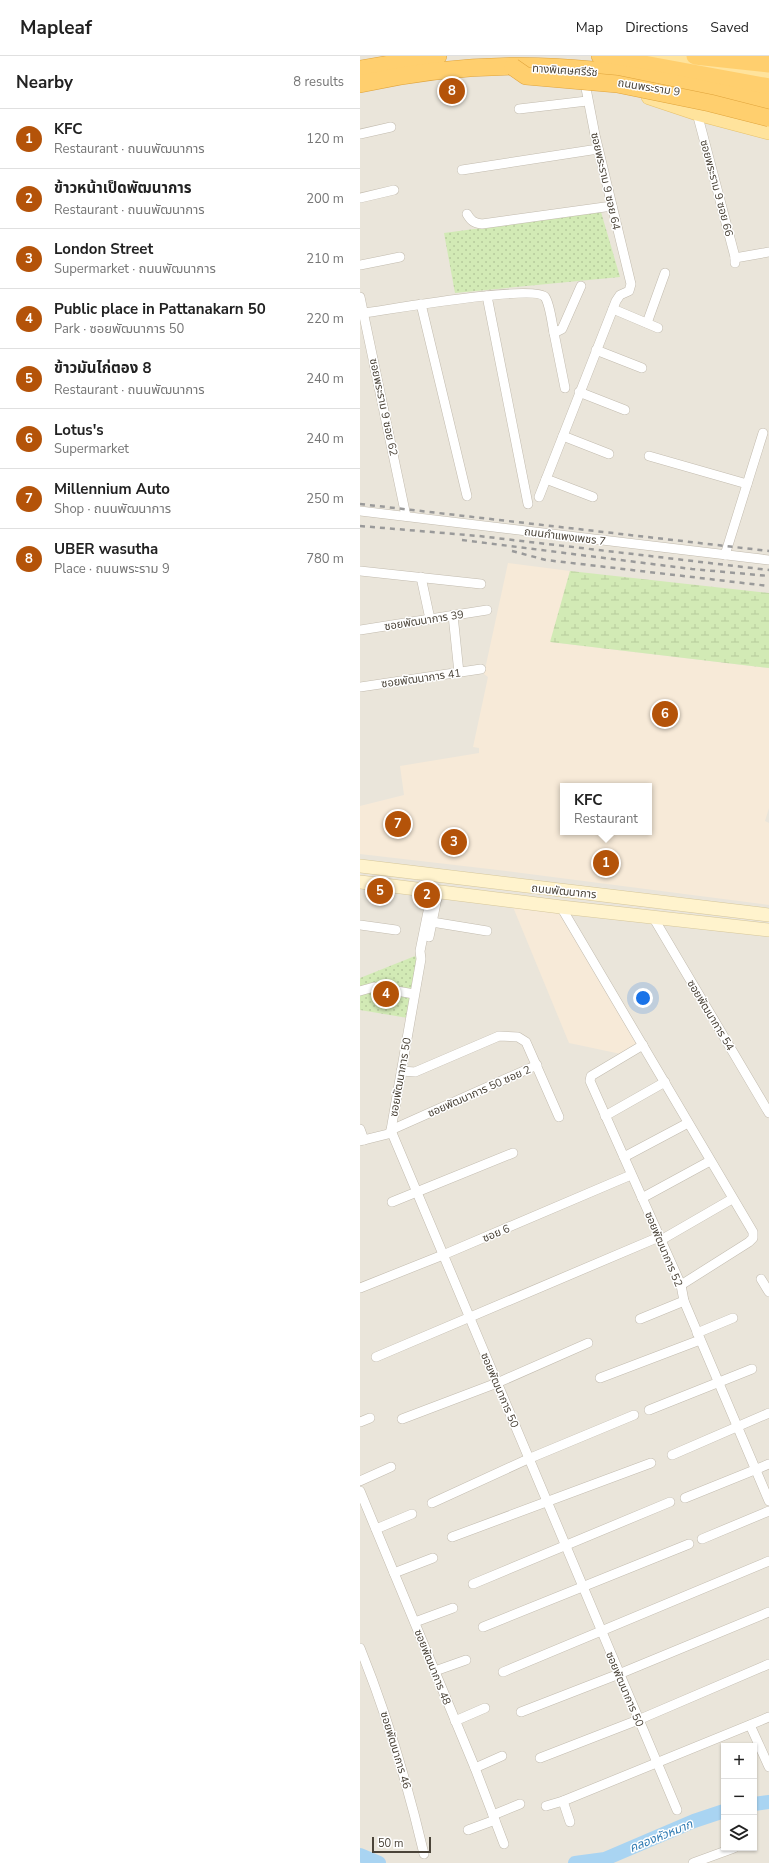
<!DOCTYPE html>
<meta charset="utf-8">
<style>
:root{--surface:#fff;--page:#f2f2f2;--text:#222;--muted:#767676;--line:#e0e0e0;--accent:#b45309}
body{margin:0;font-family:"Nunito Sans","Noto Sans Thai",sans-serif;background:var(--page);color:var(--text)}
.controls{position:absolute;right:12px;bottom:12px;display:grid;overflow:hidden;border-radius:0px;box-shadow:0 1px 3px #0004}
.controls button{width:36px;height:36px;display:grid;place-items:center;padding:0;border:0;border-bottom:1px solid var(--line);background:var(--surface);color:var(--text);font:20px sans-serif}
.scale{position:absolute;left:12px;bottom:10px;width:59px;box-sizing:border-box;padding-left:4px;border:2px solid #4b4439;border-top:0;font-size:11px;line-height:14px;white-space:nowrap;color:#4b4439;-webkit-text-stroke:3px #fff;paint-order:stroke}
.you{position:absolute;left:283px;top:942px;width:14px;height:14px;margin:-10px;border:3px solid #fff;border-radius:50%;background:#1a73e8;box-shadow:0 0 0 6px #1a73e833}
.badge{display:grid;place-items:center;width:26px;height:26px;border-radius:50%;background:var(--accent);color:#fff;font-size:13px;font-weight:700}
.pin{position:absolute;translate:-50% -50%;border:2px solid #fff;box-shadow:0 1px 4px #0006}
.popup{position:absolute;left:200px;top:727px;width:92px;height:52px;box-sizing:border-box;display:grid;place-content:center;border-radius:0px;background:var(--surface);filter:drop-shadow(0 1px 3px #0005);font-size:13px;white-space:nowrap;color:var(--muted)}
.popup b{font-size:15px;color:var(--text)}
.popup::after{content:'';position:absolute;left:50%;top:100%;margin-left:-8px;border:8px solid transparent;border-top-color:var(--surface)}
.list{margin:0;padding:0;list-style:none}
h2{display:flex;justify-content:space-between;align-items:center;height:52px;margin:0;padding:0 16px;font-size:17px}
h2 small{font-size:13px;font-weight:400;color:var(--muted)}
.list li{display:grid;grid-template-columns:26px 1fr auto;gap:12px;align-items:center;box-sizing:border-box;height:60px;padding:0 16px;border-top:1px solid var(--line)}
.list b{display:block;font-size:15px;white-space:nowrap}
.list p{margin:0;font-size:13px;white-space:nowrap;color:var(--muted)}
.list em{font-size:13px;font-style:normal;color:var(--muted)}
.icon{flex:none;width:22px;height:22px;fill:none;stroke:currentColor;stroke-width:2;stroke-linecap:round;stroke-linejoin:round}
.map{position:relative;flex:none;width:409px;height:1807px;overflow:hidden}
header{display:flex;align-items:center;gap:24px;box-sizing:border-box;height:56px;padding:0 20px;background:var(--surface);border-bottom:1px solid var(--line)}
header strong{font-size:19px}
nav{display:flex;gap:22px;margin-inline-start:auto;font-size:14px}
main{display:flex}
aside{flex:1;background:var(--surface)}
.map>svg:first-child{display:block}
</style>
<header>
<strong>Mapleaf</strong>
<nav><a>Map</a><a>Directions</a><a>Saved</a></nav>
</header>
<main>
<aside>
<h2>Nearby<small>8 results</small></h2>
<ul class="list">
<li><span class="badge">1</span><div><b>KFC</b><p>Restaurant · ถนนพัฒนาการ</p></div><em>120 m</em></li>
<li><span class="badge">2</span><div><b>ข้าวหน้าเป็ดพัฒนาการ</b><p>Restaurant · ถนนพัฒนาการ</p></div><em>200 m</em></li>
<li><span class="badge">3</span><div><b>London Street</b><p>Supermarket · ถนนพัฒนาการ</p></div><em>210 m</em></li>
<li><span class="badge">4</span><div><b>Public place in Pattanakarn 50</b><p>Park · ซอยพัฒนาการ 50</p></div><em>220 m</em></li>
<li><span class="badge">5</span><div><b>ข้าวมันไก่ตอง 8</b><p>Restaurant · ถนนพัฒนาการ</p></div><em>240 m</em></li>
<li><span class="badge">6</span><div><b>Lotus's</b><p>Supermarket</p></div><em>240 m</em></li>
<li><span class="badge">7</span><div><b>Millennium Auto</b><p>Shop · ถนนพัฒนาการ</p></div><em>250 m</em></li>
<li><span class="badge">8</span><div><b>UBER wasutha</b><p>Place · ถนนพระราม 9</p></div><em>780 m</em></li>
</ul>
</aside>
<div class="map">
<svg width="409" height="1807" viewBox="0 0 409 1807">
<defs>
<pattern id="grass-dots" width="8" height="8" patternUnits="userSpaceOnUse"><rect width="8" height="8" fill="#d2eab5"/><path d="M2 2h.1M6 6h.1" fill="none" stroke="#b6ca9c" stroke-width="1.8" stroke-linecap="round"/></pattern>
<pattern id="wetland-marsh" width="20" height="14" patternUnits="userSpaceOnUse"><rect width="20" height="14" fill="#d2eab5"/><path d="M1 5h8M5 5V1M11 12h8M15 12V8" fill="none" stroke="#b6ca9c"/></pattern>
</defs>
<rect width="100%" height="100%" fill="#f6f3ec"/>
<!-- residential -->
<path fill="#eae5da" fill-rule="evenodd" d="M0,0h409v1807h-409zM203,730h86v46h-86zM364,1690h30v102h-30z"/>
<!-- commercial -->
<g fill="#f7ead8" fill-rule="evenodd">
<path d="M148,507l62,8 -19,71 218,26v140l-4,13 4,2v82l-271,-35 -138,-16v-48l44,-11 -4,-29 79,-13v-5l-6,-1 15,-70 -4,-3zM203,730h86v46h-86z"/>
<path d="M153,851l46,6 79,131 -17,10 -52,-11z"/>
</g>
<!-- grass -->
<g fill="url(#grass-dots)">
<path d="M241,156l19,65 -165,16 -11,-60z"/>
<path d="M55,900l3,6 -10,56 -48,-8v-32z"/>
</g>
<!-- wetland -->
<path fill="url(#wetland-marsh)" d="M210,515l199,22v75l-219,-26z"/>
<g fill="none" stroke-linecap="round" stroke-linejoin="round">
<!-- river -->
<g stroke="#a9d4f2" stroke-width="14">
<path d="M394,1748l15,-2"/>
<path d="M0,1799l19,8"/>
<path d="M215,1807l30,-4 89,-38 30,-10"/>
</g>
<!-- minor casing -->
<g stroke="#c2bbae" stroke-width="10">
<g id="minor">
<path d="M159,53l68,-8"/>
<path d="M337,57l38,144v6"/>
<path d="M0,78l31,-7"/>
<path d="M102,114l136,-21"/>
<path d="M0,142l34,-8"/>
<path d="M107,158c4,7 7,9 15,10l130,-18"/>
<path d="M375,202l34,-6"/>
<path d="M0,209l40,-8"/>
<path d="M127,240l41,208"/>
<path d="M0,241l46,219"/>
<path d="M61,248l46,192"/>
<path d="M253,253l45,19"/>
<path d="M4,257c23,-3 170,-29 181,-16 5,7 7,27 9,36l8,-4 19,-43"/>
<path d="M287,267l18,-50"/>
<path d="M194,277l11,55"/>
<path d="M236,294l46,18"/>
<path d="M219,336l46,18"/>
<path d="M203,380l46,18"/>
<path d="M289,400l98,28"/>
<path d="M186,423l47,18"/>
<path d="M179,441l77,-196 4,-6 9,-4 2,-7 -36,-149 -11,-57"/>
<path d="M0,455l409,49"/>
<path d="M365,499l38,-122"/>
<path d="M0,515l121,13"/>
<path d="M61,521l9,42"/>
<path d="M93,559l6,58"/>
<path d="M0,574l127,-20"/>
<path d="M0,631l121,-18"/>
<path d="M72,836l-12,59 1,8 -30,171 1,3 285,677"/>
<path d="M201,851l192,325v6l-4,4 -68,43"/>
<path d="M293,861l116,196"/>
<path d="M72,866l55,9"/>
<path d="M0,869l36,5"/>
<path d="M69,881l9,-44"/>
<path d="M0,935l14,-4 40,7"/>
<path d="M283,989l-52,31 -1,5 91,204 3,16 85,200"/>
<path d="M41,1015l14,1 84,-36 19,1 8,5 33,75"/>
<path d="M245,1060l60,-34"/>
<path d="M0,1073l4,11"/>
<path d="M31,1074l146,-65"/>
<path d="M0,1085l32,-8"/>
<path d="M264,1101l64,-34"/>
<path d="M282,1142l68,-37"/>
<path d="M32,1146l121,-49"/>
<path d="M301,1184l71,-41"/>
<path d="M401,1223l8,13"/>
<path d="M0,1232l83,-33 188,-80"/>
<path d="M280,1263l44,-18"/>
<path d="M337,1277l36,-15"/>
<path d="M16,1301l283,-120"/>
<path d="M240,1322l100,-38"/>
<path d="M289,1354l103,-41"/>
<path d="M42,1363l95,-36 91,-40"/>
<path d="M0,1366l10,-4"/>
<path d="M312,1399l97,-42"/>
<path d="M0,1425l31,-14"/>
<path d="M0,1435l115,277 29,76"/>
<path d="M325,1442l84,-34"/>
<path d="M72,1447l96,-44 106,-44"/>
<path d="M16,1473l36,-15"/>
<path d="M92,1481l199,-74"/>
<path d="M342,1483l67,-28"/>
<path d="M34,1517l39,-15"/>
<path d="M113,1528l197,-82"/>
<path d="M55,1566l38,-14"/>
<path d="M123,1571l206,-83"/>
<path d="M0,1592c28,69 47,134 64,206"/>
<path d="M75,1615l31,-11"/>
<path d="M143,1616l266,-111"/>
<path d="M161,1656l98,-38 150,-62"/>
<path d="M95,1665l30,-13"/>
<path d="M390,1669l19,42"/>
<path d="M180,1702l98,-38 131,-56"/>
<path d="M115,1712l27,-12"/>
<path d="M203,1745l7,21"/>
<path d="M186,1750l17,-5 206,-84"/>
<path d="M133,1759l27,-11"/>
<path d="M108,1774l27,-10"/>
<path d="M333,1807l41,-15"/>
</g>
</g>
<!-- secondary casing -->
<g stroke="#d6c79b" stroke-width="14">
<g id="secondary">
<path d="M0,810l409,49"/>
<path d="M0,826l201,25 208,23"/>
</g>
</g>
<!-- primary casing -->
<g stroke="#e6c16a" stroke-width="16">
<g id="primary">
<path d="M290,0l119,21"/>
<path d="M289,41l48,16 72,19"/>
</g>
</g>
<!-- motorway casing -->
<g stroke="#e0a43c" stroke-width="18">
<g id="motorway">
<path d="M240,0l169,31"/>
<path d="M335,0l74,8"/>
<path d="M0,13l78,-13"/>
<path d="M0,28c76,-17 155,-22 233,-14 59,7 118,21 176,33"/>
</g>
</g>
<!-- minor -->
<use href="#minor" stroke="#fff" stroke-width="9"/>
<!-- secondary -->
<use href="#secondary" stroke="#fff3cd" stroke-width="13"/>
<!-- primary -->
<use href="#primary" stroke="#ffe39c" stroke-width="15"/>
<!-- motorway -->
<use href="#motorway" stroke="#ffcf6e" stroke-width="17"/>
<!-- rail -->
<g stroke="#9a9a9a" stroke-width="2.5" stroke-dasharray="5 5" stroke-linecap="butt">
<path d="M0,448l409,47"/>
<path d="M0,470l119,10 290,34"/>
<path d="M102,484l230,29 77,7"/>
<path d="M152,495l34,9 223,26"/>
</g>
<!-- motorway-bridge casing -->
<g stroke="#e0a43c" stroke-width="18" stroke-linecap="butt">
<path id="motorway-bridge" d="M153,11l13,9 91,8 93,19 59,15"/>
</g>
<!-- motorway-bridge -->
<use href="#motorway-bridge" stroke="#ffcf6e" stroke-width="17"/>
</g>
<g text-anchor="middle" stroke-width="3" stroke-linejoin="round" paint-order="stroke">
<!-- street labels -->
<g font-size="11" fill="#4b4439" stroke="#fff">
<text transform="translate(205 14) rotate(4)" y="4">ทางพิเศษศรีรัช</text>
<text transform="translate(289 31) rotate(9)" y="4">ถนนพระราม 9</text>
<text transform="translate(246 125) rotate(77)" y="4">ซอยพระราม 9 ซอย 64</text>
<text transform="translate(357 132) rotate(75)" y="4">ซอยพระราม 9 ซอย 66</text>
<text transform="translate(24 351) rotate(78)" y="4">ซอยพระราม 9 ซอย 62</text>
<text transform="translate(205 480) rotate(7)" y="4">ถนนกำแพงเพชร 7</text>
<text transform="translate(64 564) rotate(-9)" y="4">ซอยพัฒนาการ 39</text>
<text transform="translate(61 622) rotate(-8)" y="4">ซอยพัฒนาการ 41</text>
<text transform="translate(204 835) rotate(6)" y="4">ถนนพัฒนาการ</text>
<text transform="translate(351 959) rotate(59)" y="4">ซอยพัฒนาการ 54</text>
<text transform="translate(40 1021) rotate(-80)" y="4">ซอยพัฒนาการ 50</text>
<text transform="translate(119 1035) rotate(-24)" y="4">ซอยพัฒนาการ 50 ซอย 2</text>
<text transform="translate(136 1177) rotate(-23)" y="4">ซอย 6</text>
<text transform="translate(304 1193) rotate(67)" y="4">ซอยพัฒนาการ 52</text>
<text transform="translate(140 1334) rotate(67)" y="4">ซอยพัฒนาการ 50</text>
<text transform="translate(73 1611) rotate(68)" y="4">ซอยพัฒนาการ 48</text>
<text transform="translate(265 1633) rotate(67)" y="4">ซอยพัฒนาการ 50</text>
<text transform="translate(36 1694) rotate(73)" y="4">ซอยพัฒนาการ 46</text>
</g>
<!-- water labels -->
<g font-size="12" font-style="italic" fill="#2e7ab2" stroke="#fff">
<text transform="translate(301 1780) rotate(-22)" y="4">คลองหัวหมาก</text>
</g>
</g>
</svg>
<div class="controls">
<button>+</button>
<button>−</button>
<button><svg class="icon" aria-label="layers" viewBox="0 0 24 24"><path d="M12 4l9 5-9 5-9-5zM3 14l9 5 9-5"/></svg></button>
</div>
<div class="scale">50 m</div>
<div class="you"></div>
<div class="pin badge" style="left:246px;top:807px">1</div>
<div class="popup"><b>KFC</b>Restaurant</div>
<div class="pin badge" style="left:67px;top:839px">2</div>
<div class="pin badge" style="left:94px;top:786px">3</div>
<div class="pin badge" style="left:26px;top:938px">4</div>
<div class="pin badge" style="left:20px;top:835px">5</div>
<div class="pin badge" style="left:305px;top:658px">6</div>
<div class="pin badge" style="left:38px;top:768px">7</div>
<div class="pin badge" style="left:92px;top:35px">8</div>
</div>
</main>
